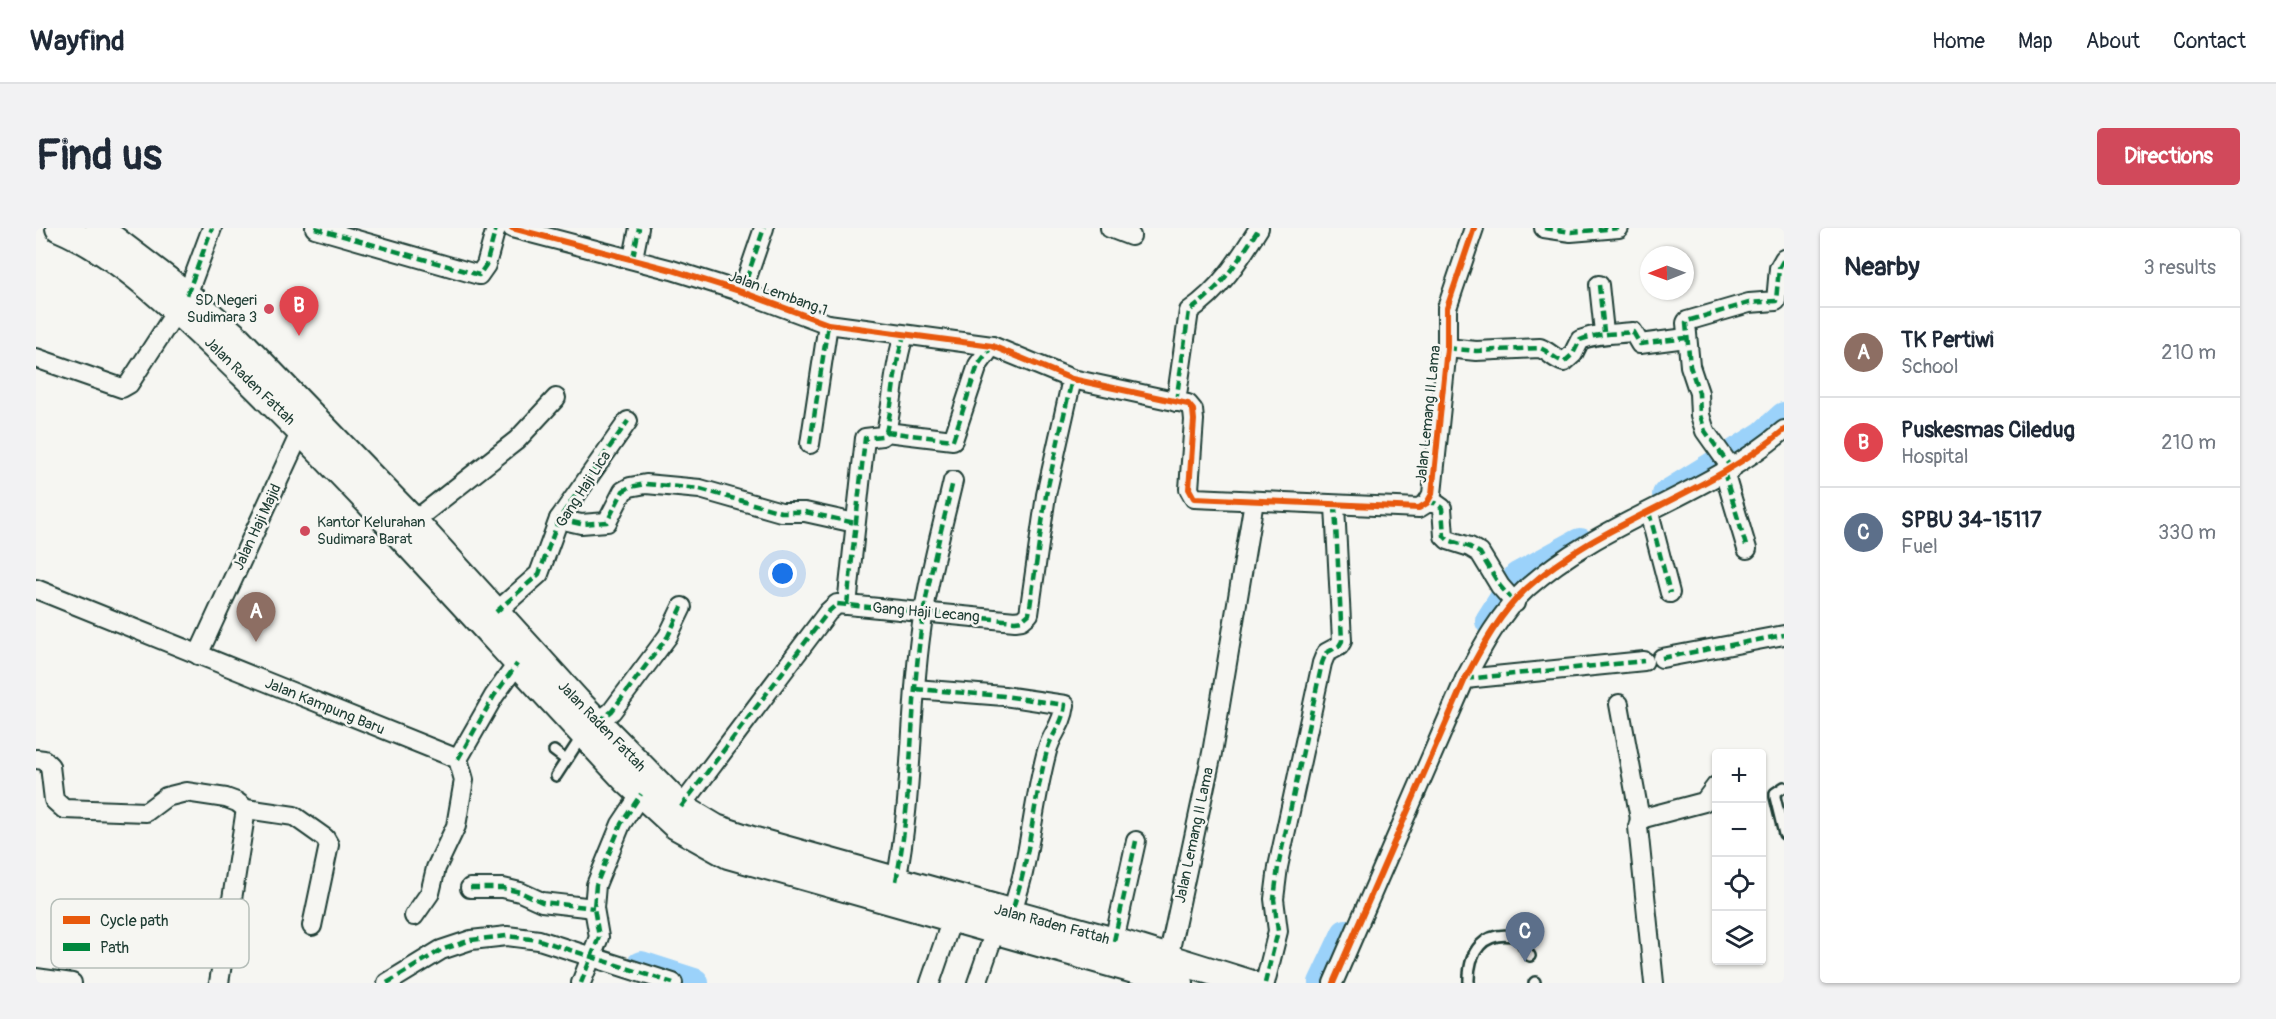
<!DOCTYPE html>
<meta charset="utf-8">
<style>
:root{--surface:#fff;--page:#f2f2f3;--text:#1f2937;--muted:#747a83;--line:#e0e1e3;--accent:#d1495b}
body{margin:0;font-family:Pangolin,sans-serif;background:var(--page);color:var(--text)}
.controls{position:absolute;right:18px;bottom:18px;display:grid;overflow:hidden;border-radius:6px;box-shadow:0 2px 4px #0004}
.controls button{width:54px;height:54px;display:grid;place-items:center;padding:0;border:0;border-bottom:2px solid var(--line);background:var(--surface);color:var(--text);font:30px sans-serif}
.compass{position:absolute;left:1604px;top:18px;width:54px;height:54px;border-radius:50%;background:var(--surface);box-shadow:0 2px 4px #0004;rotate:269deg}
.you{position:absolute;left:747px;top:346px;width:21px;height:21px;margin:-15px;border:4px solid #fff;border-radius:50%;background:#1a73e8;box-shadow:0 0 0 9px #1a73e833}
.badge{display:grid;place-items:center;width:39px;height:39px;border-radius:50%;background:var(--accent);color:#fff;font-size:20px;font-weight:700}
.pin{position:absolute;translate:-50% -50px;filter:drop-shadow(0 2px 3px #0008)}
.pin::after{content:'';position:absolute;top:32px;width:21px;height:18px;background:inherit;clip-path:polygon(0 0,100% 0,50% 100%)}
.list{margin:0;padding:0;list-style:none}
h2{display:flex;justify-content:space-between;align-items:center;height:78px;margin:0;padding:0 24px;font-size:26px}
h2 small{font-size:20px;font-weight:400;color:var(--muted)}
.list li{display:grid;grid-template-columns:39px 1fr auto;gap:18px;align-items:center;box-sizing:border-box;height:90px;padding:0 24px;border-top:2px solid var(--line)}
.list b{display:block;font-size:22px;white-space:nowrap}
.list p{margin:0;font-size:20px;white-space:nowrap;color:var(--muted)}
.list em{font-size:20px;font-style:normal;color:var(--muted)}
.icon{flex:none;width:33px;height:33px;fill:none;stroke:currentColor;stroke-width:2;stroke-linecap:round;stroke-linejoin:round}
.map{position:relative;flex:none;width:1748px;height:755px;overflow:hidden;border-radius:6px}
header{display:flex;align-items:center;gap:36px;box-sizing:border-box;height:84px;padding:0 30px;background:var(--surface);border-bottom:2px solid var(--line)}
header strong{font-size:28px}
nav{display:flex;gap:33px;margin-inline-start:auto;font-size:21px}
.intro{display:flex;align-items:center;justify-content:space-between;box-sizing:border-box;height:144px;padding:0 36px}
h1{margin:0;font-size:42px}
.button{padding:15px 27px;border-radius:6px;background:var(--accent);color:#fff;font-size:21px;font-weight:700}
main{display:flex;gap:36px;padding:0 36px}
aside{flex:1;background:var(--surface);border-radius:6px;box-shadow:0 2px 4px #0004}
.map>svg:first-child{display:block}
</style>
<header>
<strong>Wayfind</strong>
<nav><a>Home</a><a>Map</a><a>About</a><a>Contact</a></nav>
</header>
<div class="intro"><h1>Find us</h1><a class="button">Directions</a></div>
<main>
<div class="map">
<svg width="1748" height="755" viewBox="0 0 1748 755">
<rect width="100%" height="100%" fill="#f6f6f2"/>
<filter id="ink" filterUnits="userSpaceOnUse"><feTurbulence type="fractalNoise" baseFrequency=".0167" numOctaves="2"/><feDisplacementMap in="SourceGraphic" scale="12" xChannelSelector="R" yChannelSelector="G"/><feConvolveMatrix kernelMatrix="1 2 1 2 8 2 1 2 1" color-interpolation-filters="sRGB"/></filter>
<g filter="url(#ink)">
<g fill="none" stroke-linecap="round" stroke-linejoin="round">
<!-- river -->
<g stroke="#9bd2fa" stroke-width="30">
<path d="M1697,227l30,-19 21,-19"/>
<path d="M1631,267l55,-34"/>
<path d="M1454,393l28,-44 62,-34"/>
<path d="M605,738l53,17"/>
<path d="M1287,755l23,-49"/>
</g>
<!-- lane casing -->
<g stroke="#1f3d34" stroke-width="14">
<g id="lane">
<path d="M518,523l12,9"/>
<path d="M520,548l26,-40"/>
<path d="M1748,559l-9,6v4l9,37"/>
<path d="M1433,755c-1,-31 14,-54 49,-46l12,19"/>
<path d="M1498,755l1,-1"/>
</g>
</g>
<!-- street casing -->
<g stroke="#1f3d34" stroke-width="22">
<g id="street">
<path d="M279,0l164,47 7,-10 10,-37"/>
<path d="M476,0l160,42 70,22 86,32 164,22 80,33 116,25 5,6 1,10 -5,69 5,9 225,10 8,-5 5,-9 15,-146v-40l27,-80"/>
<path d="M1074,0l21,8"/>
<path d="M1508,0l27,4 48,-4"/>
<path d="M597,30l6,-30"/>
<path d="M1563,57l5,47"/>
<path d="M706,64l22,-64"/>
<path d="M151,67l25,-67"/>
<path d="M1411,120l29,3 64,-3c10,4 14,11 24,14l9,-8 7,-14c18,-7 34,-6 53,-8l7,12 46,-6"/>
<path d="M0,130l86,30 7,-4 48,-74"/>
<path d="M1140,174l13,-91c31,-21 50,-51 70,-83"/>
<path d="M850,204l67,8 25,-75 14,-19"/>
<path d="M774,216l18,-120"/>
<path d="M1696,241l-27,-38 -5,-16 -1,-22 -9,-27 -4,-43 1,-2 62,-18 27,-2 3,-33 5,-9"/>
<path d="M1688,244l23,77"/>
<path d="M1391,275h8l7,5 2,28 4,4 22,7 10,6 20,33 15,17"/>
<path d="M1613,284l21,81"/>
<path d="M523,291l22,5 26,-2 16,-31 7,-4 16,-3 54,5 81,23h24l50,11"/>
<path d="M378,293l103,-81 39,-42"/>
<path d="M0,361l422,170 6,21 -8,46 -20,42 -6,25 -16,23"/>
<path d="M811,377l18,-167 17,-2 4,-4c8,-33 7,-64 18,-96"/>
<path d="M460,384l43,-38 20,-55 69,-98"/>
<path d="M162,427l103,-224"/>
<path d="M1626,430l122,-23"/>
<path d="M1429,451l179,-18"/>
<path d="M879,461l89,7 61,9c-3,22 -13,27 -18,46 -11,40 -15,82 -24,122 -3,14 -8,27 -11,40"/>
<path d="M1583,476l21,115"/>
<path d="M562,494l14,-11 56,-75 14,-29"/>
<path d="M0,531l8,1 6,6 4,34 10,9 82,3 20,-15 20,-5 40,6 11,4 9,7 48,7 31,22 4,7 -17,81"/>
<path d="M422,531l36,-63 23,-32"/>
<path d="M645,579l147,-195 9,-8 178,17 7,-1 7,-6 17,-119 26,-116"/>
<path d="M860,653c18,-89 13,-181 28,-270 7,-44 19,-87 29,-130"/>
<path d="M434,660h33l17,4 22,10 52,6"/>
<path d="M1078,713l22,-100"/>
<path d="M1130,740l46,-215 42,-252"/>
<path d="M0,750l36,5"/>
<path d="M183,755l27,-174"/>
<path d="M351,755l54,-33 30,-10 36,-4 32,4 134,43"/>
<path d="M545,755l18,-46 -5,-29 2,-23 25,-61 20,-30"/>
<path d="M894,755l22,-64"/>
<path d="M941,755l18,-52"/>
<path d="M1229,755l13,-52 -4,-32 4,-32 44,-204 4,-10 13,-7 3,-5 -7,-135"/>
<path d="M1297,755l132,-304c17,-32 35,-66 62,-91 75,-68 180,-92 257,-158"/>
<path d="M1618,755l-16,-156 2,-8 64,-17 12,-16"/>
</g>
</g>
<!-- secondary casing -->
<g stroke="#1f3d34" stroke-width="30">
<g id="secondary">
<path d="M23,0c65,27 133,97 184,146 133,130 256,271 384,407l49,45 52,29 452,128"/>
<path d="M63,0l88,67 50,43 177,183 163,180 104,106 35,21 36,12 362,101 135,42"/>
</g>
</g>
<!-- lane -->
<use href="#lane" stroke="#f6f6f2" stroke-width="9"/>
<!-- street -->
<use href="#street" stroke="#f6f6f2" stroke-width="18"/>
<!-- secondary -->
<use href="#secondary" stroke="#f6f6f2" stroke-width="26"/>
<!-- quiet -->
<g stroke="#00873e" stroke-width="4.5" stroke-dasharray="9 4.5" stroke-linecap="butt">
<path d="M279,0l164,47 7,-10 10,-37"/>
<path d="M1508,0l27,4 48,-4"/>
<path d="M597,30l6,-30"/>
<path d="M1563,57l5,47"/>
<path d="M706,64l22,-64"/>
<path d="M151,67l25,-67"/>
<path d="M1411,120l29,3 64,-3c10,4 14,11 24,14l9,-8 7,-14c18,-7 34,-6 53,-8l7,12 46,-6"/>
<path d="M1140,174l13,-91c31,-21 50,-51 70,-83"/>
<path d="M850,204l67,8 25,-75 14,-19"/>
<path d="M774,216l18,-120"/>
<path d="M1696,241l-27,-38 -5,-16 -1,-22 -9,-27 -4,-43 1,-2 62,-18 27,-2 3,-33 5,-9"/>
<path d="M1688,244l23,77"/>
<path d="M1391,275h8l7,5 2,28 4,4 22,7 10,6 20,33 15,17"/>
<path d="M1613,284l21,81"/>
<path d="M523,291l22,5 26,-2 16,-31 7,-4 16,-3 54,5 81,23h24l50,11"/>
<path d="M811,377l18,-167 17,-2 4,-4c8,-33 7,-64 18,-96"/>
<path d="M460,384l43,-38 20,-55 69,-98"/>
<path d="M1626,430l122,-23"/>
<path d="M1429,451l179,-18"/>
<path d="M879,461l89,7 61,9c-3,22 -13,27 -18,46 -11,40 -15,82 -24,122 -3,14 -8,27 -11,40"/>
<path d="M562,494l14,-11 56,-75 14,-29"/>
<path d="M422,531l36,-63 23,-32"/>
<path d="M645,579l147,-195 9,-8 178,17 7,-1 7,-6 17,-119 26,-116"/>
<path d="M860,653c18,-89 13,-181 28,-270 7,-44 19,-87 29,-130"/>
<path d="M434,660h33l17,4 22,10 52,6"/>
<path d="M1078,713l22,-100"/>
<path d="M351,755l54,-33 30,-10 36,-4 32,4 134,43"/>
<path d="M545,755l18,-46 -5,-29 2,-23 25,-61 20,-30"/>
<path d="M1229,755l13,-52 -4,-32 4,-32 44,-204 4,-10 13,-7 3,-5 -7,-135"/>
</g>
<!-- cycleway casing -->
<g stroke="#f6f6f2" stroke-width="10">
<g id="cycleway">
<path d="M476,0l160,42 70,22 86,32 164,22 80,33 116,25 5,6 1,10 -5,69 5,9 225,10 8,-5 5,-9 15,-146v-40l27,-80"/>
<path d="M1297,755l132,-304c17,-32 35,-66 62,-91 75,-68 180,-92 257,-158"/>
</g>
</g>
<!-- cycleway -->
<use href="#cycleway" stroke="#e8590c" stroke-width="6"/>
</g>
</g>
<!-- markers -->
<g fill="#d1495b" stroke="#f6f6f2" stroke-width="2">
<circle cx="233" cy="81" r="6"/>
<circle cx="269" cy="303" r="6"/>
</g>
<g text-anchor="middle" stroke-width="5" stroke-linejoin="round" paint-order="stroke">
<!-- street labels -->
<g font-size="15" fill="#1f3d34" stroke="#f6f6f2">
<text transform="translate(742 65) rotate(20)" y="5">Jalan Lembang 1</text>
<text transform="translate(214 153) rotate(44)" y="5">Jalan Raden Fattah</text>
<text transform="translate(1392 186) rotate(-84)" y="5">Jalan Lemang II Lama</text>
<text transform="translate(547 261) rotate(-57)" y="5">Gang Haji Lica</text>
<text transform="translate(221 299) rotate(-65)" y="5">Jalan Haji Majid</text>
<text transform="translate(890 384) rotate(5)" y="5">Gang Haji Lecang</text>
<text transform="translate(289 478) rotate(22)" y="5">Jalan Kampung Baru</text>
<text transform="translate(566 498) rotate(46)" y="5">Jalan Raden Fattah</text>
<text transform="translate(1158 607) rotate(-78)" y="5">Jalan Lemang II Lama</text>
<text transform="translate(1016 696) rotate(15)" y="5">Jalan Raden Fattah</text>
</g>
<!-- poi labels -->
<g font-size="15" fill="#1f3d34" stroke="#f6f6f2" text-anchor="end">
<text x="221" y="77">SD Negeri<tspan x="221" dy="17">Sudimara 3</tspan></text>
<text x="281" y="299" text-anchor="start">Kantor Kelurahan<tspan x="281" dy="17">Sudimara Barat</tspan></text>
</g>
</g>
<!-- legend -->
<rect x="15" y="671" width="198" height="69" rx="9" fill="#f6f6f2" stroke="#b6beb9" stroke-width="1.5"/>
<rect x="27" y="688" width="27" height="8" fill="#e8590c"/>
<rect x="27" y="715" width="27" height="8" fill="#00873e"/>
<g font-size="16" fill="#1f3d34">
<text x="64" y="698">Cycle path</text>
<text x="64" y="725">Path</text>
</g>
</svg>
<div class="controls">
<button>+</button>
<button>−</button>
<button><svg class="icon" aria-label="locate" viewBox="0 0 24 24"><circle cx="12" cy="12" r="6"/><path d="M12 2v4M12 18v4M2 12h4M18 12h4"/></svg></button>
<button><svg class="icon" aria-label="layers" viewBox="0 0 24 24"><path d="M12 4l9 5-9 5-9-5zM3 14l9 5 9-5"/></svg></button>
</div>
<svg class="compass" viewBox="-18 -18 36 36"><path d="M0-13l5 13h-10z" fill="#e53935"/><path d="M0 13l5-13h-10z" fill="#747a83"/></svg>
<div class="you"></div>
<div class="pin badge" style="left:220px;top:414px;background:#8d6e63">A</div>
<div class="pin badge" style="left:263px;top:108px;background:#e0444e">B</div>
<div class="pin badge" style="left:1489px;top:734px;background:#5c6f8a">C</div>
</div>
<aside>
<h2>Nearby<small>3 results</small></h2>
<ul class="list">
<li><span class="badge" style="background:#8d6e63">A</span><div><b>TK Pertiwi</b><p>School</p></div><em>210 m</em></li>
<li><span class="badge" style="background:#e0444e">B</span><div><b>Puskesmas Ciledug</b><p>Hospital</p></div><em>210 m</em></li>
<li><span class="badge" style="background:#5c6f8a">C</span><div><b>SPBU 34-15117</b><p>Fuel</p></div><em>330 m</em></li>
</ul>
</aside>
</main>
